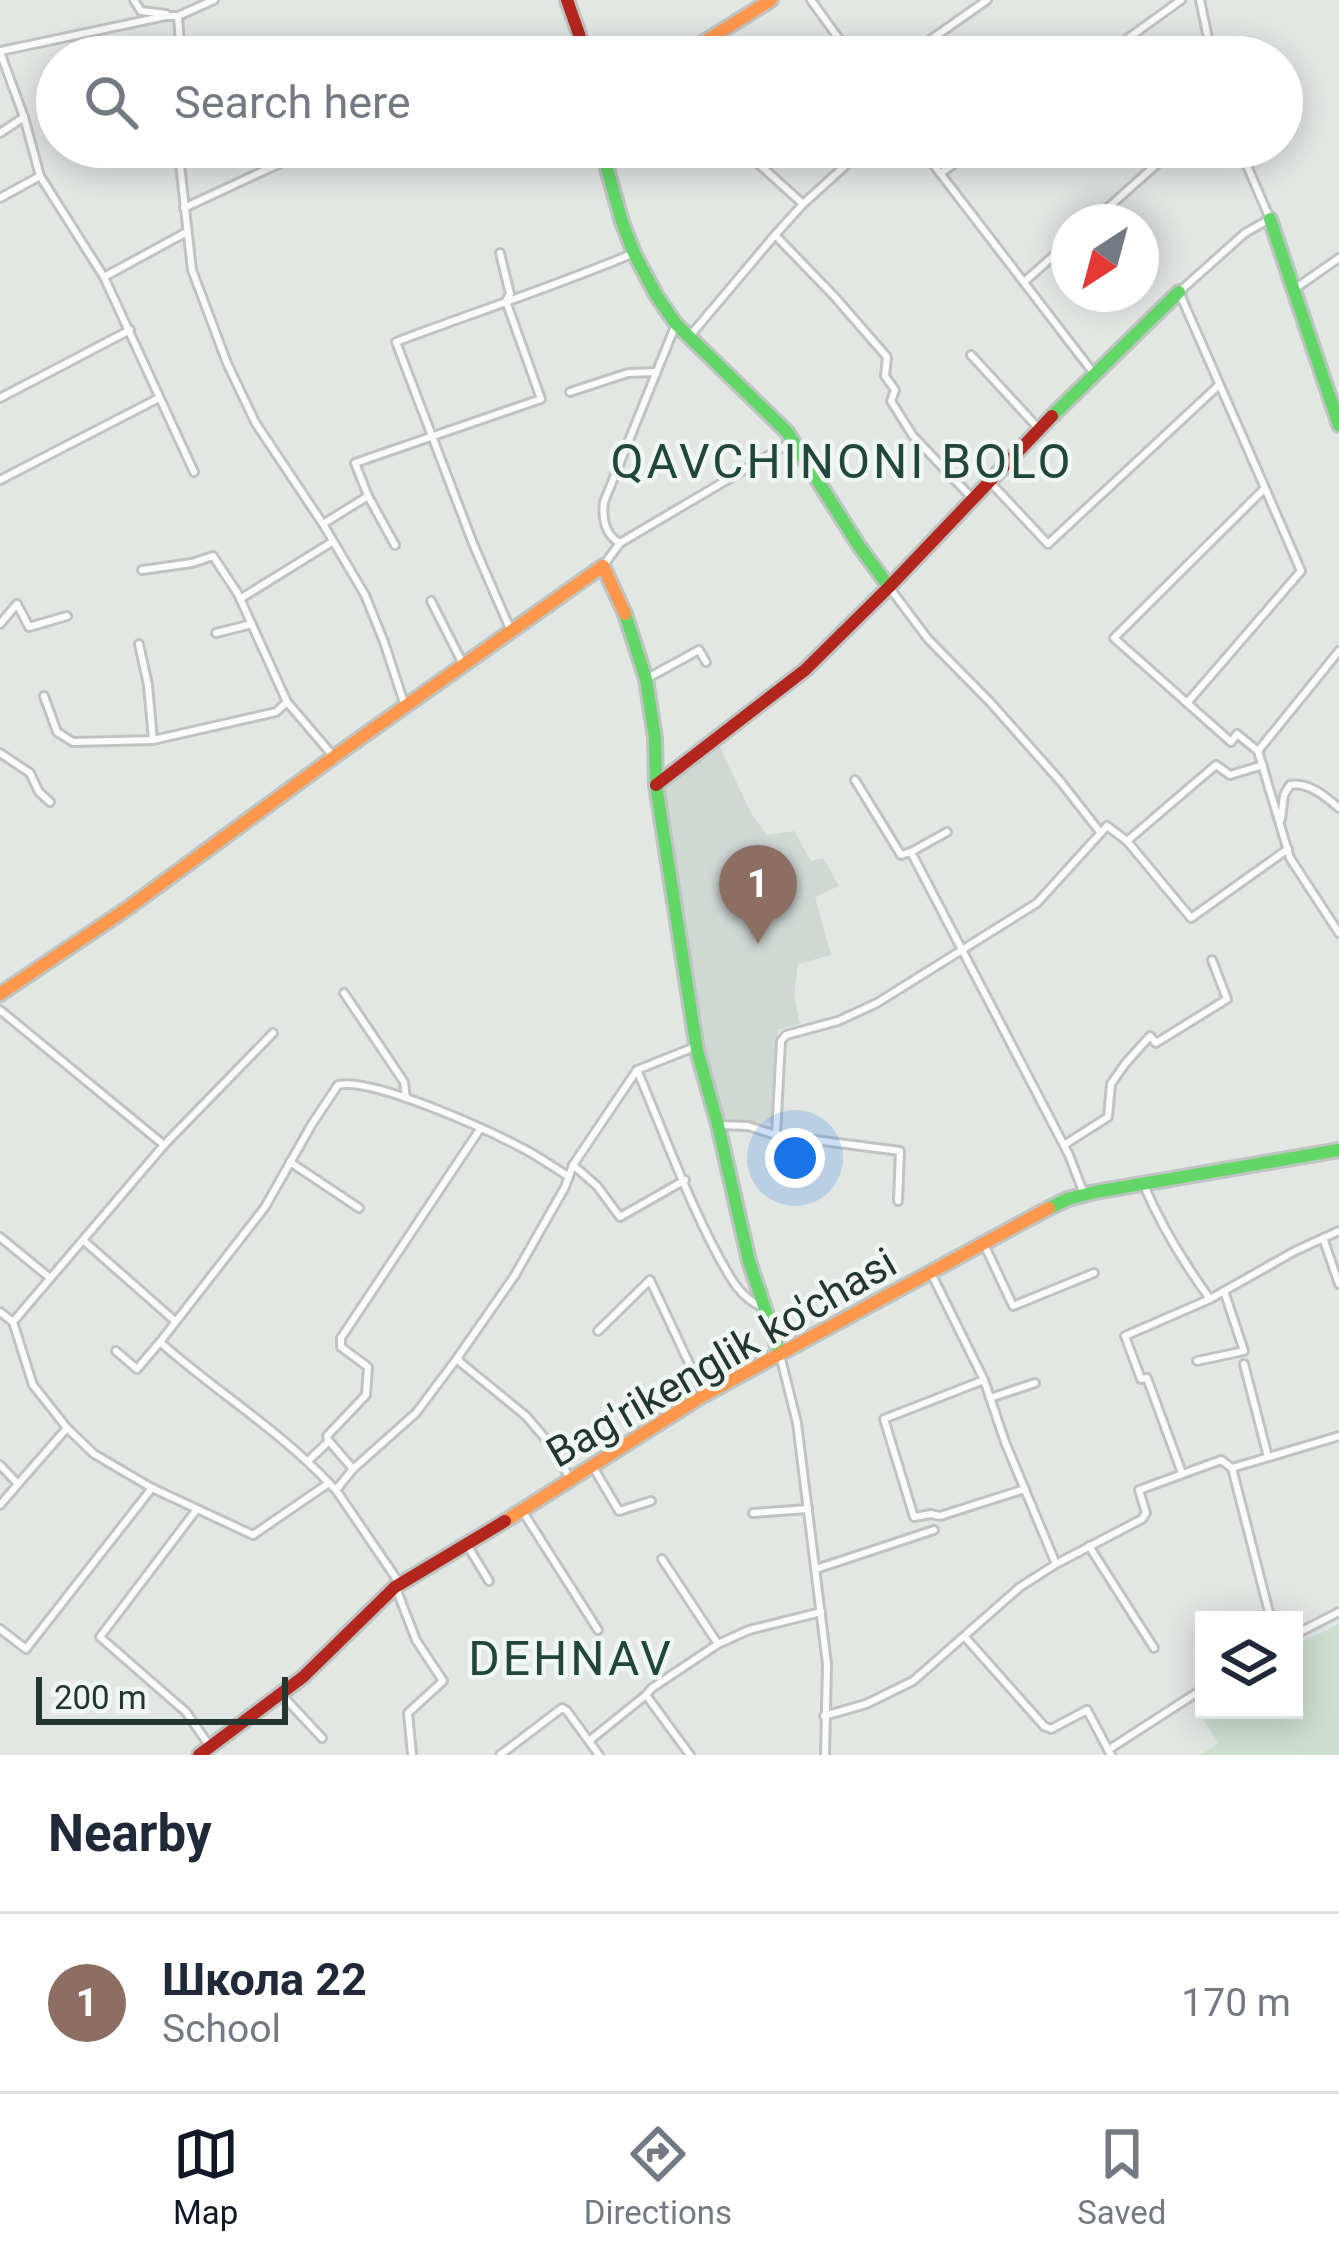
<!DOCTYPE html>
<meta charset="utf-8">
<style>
:root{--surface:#fff;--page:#f2f2f3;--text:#1f2937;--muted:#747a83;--line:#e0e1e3;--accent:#111827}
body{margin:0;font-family:Roboto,sans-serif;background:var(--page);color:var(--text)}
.controls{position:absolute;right:36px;bottom:36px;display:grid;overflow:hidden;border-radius:0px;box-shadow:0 6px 30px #0003}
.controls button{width:108px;height:108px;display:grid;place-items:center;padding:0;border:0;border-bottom:3px solid var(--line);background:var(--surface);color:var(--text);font:60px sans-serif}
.compass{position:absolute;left:1051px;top:204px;width:108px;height:108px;border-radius:50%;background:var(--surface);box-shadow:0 6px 30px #0003;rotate:216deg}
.scale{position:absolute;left:36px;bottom:30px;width:252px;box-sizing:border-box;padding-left:12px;border:6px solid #233730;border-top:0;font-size:33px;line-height:42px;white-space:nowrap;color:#233730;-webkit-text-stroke:9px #f0f6f2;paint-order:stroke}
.you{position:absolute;left:795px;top:1158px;width:42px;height:42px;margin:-30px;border:9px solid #fff;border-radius:50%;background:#1a73e8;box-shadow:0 0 0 18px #1a73e833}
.badge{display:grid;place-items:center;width:78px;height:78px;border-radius:50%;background:var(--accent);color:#fff;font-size:39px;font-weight:700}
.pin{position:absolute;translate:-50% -99px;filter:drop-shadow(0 3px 6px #0008)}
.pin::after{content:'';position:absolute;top:63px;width:42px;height:36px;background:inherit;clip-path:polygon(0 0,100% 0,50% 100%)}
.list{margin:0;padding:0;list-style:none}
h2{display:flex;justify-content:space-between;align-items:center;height:156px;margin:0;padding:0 48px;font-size:51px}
h2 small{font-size:39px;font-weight:400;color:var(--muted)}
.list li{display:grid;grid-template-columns:78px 1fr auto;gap:36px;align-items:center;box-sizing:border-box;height:180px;padding:0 48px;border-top:3px solid var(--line)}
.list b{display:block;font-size:45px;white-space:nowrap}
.list p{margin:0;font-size:39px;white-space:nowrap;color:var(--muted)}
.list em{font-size:39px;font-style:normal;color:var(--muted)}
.icon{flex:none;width:66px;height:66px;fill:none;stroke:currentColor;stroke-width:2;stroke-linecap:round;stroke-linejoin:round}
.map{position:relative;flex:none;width:1339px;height:1755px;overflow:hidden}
.search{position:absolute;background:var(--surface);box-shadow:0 6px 30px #0003;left:36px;right:36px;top:36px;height:132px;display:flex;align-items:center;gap:30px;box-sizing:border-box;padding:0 42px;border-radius:66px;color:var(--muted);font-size:45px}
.sheet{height:336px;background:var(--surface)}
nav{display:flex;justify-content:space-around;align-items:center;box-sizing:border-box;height:168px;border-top:3px solid var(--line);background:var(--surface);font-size:33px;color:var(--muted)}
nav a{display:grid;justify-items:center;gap:6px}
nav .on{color:var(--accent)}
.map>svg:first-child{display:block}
</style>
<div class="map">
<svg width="1339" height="1755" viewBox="0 0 1339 1755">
<rect width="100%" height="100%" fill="#e2e7e4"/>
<!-- built -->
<path fill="#d0d8d4" d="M719,745l32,68 16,22 27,-4 17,30 12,-3 16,28 -24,11 16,58 -33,9 -4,31 6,29 -22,6 -4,93 -52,-1 -28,-125 -12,-98 -22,-114z"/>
<!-- green -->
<path fill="#cddfd1" d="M1339,1624v131h-138l17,-12 -23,-37 9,-5v9h90v-64z"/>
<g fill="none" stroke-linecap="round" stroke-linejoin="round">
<!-- street casing -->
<g stroke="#bfc4c1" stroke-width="12">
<g id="street">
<path d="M134,0l7,11 25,3"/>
<path d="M811,0l41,57"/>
<path d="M1200,0l12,57"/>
<path d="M178,17l3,40"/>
<path d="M1,51l165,-35h12l36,-16"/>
<path d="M0,52l24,65 16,59 64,101 90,195"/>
<path d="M906,57l81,-57"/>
<path d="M1102,57l79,-57"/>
<path d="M0,133l24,-16"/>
<path d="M178,147l14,123 35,93 28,59 68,102 42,71 19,47 21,64"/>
<path d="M740,147l63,57"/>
<path d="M866,147l-63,57 -28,31 59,61 53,61 -2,19 10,14 -4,11 22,35 60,63"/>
<path d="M920,147l175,228"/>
<path d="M1239,147l31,72 -25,14 -66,59 86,196 -151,150 117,104 6,-8 21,17 32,107 49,75"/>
<path d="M941,173l36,-26"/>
<path d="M0,198l40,-22"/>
<path d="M184,208l131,-61"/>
<path d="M1092,222l84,-75"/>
<path d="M104,277l81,-44"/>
<path d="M1024,282l45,-40"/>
<path d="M1293,290l46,-32"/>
<path d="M689,337l86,-102"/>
<path d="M971,355l68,74"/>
<path d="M570,392l58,-19 28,-1"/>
<path d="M0,398l130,-68"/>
<path d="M0,480l159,-82"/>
<path d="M990,482l58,62 170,-158"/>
<path d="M368,496l-13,-33 186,-64 -35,-98 4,-7 -10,-41"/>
<path d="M323,524l45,-28 27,49"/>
<path d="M620,543c-15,-8 -18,-25 -16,-41l72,-178"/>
<path d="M603,566l17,-23 173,-102"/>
<path d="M142,570l50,-7 21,-7 25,38 49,108 47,55"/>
<path d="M889,587l39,52 62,63 70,79 40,51"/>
<path d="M240,599l92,-57"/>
<path d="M431,601l32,63"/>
<path d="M0,624l17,-20 12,23 38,-11"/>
<path d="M511,631l-37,-85 -78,-204c79,-30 160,-56 238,-89"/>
<path d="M216,633l36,-9"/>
<path d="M139,644l9,41 5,55"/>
<path d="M646,679l53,-29 7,12"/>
<path d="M44,696l13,36 16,10 80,-2 123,-28 11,-10"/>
<path d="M1187,703l114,-132 -36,-83"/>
<path d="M1258,751l81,-100"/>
<path d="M0,753l30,20 9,19 11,10"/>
<path d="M855,780l46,75 10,-3 158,303 15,39"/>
<path d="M1281,819l3,-24 6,-10c19,-3 35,11 49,23"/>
<path d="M1127,841l89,-76 14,10 33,-10"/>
<path d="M911,852l36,-20"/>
<path d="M344,993l60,89 2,16"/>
<path d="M0,1010l164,135"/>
<path d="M637,1070c28,65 56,145 92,205 8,14 19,26 33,32"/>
<path d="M718,1125l30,1 28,9 124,16 -2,50"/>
<path d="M776,1135l5,-94 5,-6 52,-14 39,-18 160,-100 70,-77 20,15 64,77 97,-69"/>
<path d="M1064,1145l44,-28 3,-33 14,-20 25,-28 6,7 71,-44 -15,-39"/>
<path d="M290,1162l69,46"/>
<path d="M573,1165l24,21 23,31 65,-37"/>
<path d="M1143,1183c18,43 40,79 67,116"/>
<path d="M0,1237l50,41"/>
<path d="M1323,1238l16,46"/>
<path d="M84,1241l91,80"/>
<path d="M984,1244l29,62 81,-33"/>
<path d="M931,1273l53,107 21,62 51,122"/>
<path d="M0,1312l13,10"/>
<path d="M598,1331l52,-51 54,115"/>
<path d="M116,1351l21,18 23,-27"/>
<path d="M780,1355l17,68 30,241 -2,91"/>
<path d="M1197,1361l47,-10 -20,-60"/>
<path d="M1244,1364l24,93"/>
<path d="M984,1380l-100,39 30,98 17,-3 9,2 85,-27"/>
<path d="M990,1398l45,-15"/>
<path d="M308,1461l21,-20"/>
<path d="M0,1465l18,19 49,-56"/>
<path d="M593,1467l26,44 32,-10"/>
<path d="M1232,1468l39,152"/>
<path d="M353,1469l-25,-29 -1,-4 39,-41 2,-28 -27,-20v-9l139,-209"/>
<path d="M1182,1473l-35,-95 -6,1 -16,-43 85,-37 85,-48 44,-20"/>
<path d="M571,1480l-22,-37 -23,-27 -66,-54 -2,-5 57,-82 50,-88 8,-22 64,-95 60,-24"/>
<path d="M329,1483c-51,-54 -114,-92 -169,-141l105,-135 47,-83 26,-39c34,-8 148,44 182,62 17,8 33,20 49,30"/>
<path d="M152,1488l-58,-34 -27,-26 -34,-43 -20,-63 151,-177 109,-112"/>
<path d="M0,1505l18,-21"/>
<path d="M197,1509l-97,128 86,75 25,36"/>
<path d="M523,1512l75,118"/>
<path d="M753,1513l55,-4"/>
<path d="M467,1545l22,36"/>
<path d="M1089,1546l65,102"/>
<path d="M662,1559l56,85"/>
<path d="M816,1569l118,-39"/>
<path d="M400,1584l-64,-94 17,-21 63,-56 42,-56"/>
<path d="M396,1588l20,52 27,41 -35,32 4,42"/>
<path d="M0,1629l26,20 126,-161 101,47 76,-52 7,7"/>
<path d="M1294,1635l45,-23"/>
<path d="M965,1637l79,89 7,3 36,-19 24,45"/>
<path d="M281,1694l41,44"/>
<path d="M646,1695l6,-7 66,-44 31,-14 72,-18"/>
<path d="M824,1716l42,-12 47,-23 107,-94 36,-23 86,-45 4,-6 -7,-23 82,-30 11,8 107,-32"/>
<path d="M589,1741l57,-46 44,60"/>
<path d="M1108,1750l96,-62"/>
<path d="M500,1755l62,-47 5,3 32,44"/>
</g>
</g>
<!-- fast casing -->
<g stroke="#bec4c1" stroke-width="18">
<g id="fast">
<path d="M601,147l21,75 12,31 22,42 20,29 111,108 72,114 30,41"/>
<path d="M1270,219l69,206"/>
<path d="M1052,416l127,-124"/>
<path d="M625,614l21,65 9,59 1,47 41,265 21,75 31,136 31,93"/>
<path d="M1049,1208l19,-9 27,-7 244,-42"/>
</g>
</g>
<!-- slow casing -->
<g stroke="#bec4c1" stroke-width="18">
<g id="slow">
<path d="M680,57l91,-57"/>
<path d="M0,994l128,-86 207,-152 268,-190 22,48"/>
<path d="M505,1521l199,-126 345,-187"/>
</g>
</g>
<!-- jam casing -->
<g stroke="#bec4c1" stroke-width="18">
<g id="jam">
<path d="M567,0l20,57"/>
<path d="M656,785l149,-115 84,-83 163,-171"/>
<path d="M199,1755l104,-78 92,-90 110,-66"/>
</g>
</g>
<!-- street -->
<use href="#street" stroke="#fbfbfb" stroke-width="6"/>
<!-- fast -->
<use href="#fast" stroke="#63d668" stroke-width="12"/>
<!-- slow -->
<use href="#slow" stroke="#ff974d" stroke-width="12"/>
<!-- jam -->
<use href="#jam" stroke="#b3261e" stroke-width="12"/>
</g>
<g text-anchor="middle" stroke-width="9" stroke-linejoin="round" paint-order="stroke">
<!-- street labels -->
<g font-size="42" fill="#233730" stroke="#f0f6f2">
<text transform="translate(721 1357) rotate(-30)" y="15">Bag'rikenglik ko'chasi</text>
</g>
<!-- quarter labels -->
<g font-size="48" letter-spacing="3" fill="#21463b" stroke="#f0f6f2">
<text x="842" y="478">QAVCHINONI BOLO</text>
<text x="571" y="1675">DEHNAV</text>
</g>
</g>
</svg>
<div class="controls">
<button><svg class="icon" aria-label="layers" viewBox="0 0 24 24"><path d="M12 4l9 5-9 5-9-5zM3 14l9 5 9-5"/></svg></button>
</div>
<svg class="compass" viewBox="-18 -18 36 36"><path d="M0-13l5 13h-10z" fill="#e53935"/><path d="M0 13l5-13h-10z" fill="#747a83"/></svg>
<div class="scale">200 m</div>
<div class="you"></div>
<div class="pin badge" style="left:758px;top:944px;background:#8d6e63">1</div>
<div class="search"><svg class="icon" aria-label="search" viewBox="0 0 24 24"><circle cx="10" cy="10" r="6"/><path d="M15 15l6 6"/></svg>Search here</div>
</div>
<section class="sheet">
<h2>Nearby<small></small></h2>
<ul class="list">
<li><span class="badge" style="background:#8d6e63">1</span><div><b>Школа 22</b><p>School</p></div><em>170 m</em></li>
</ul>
</section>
<nav>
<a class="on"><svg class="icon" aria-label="map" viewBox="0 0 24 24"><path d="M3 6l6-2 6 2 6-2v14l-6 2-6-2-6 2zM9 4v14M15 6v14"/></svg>Map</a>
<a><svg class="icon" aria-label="directions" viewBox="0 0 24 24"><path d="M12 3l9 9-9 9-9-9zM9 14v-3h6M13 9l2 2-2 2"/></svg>Directions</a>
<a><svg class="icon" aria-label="saved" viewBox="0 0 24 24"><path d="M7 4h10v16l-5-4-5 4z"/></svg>Saved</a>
</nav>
